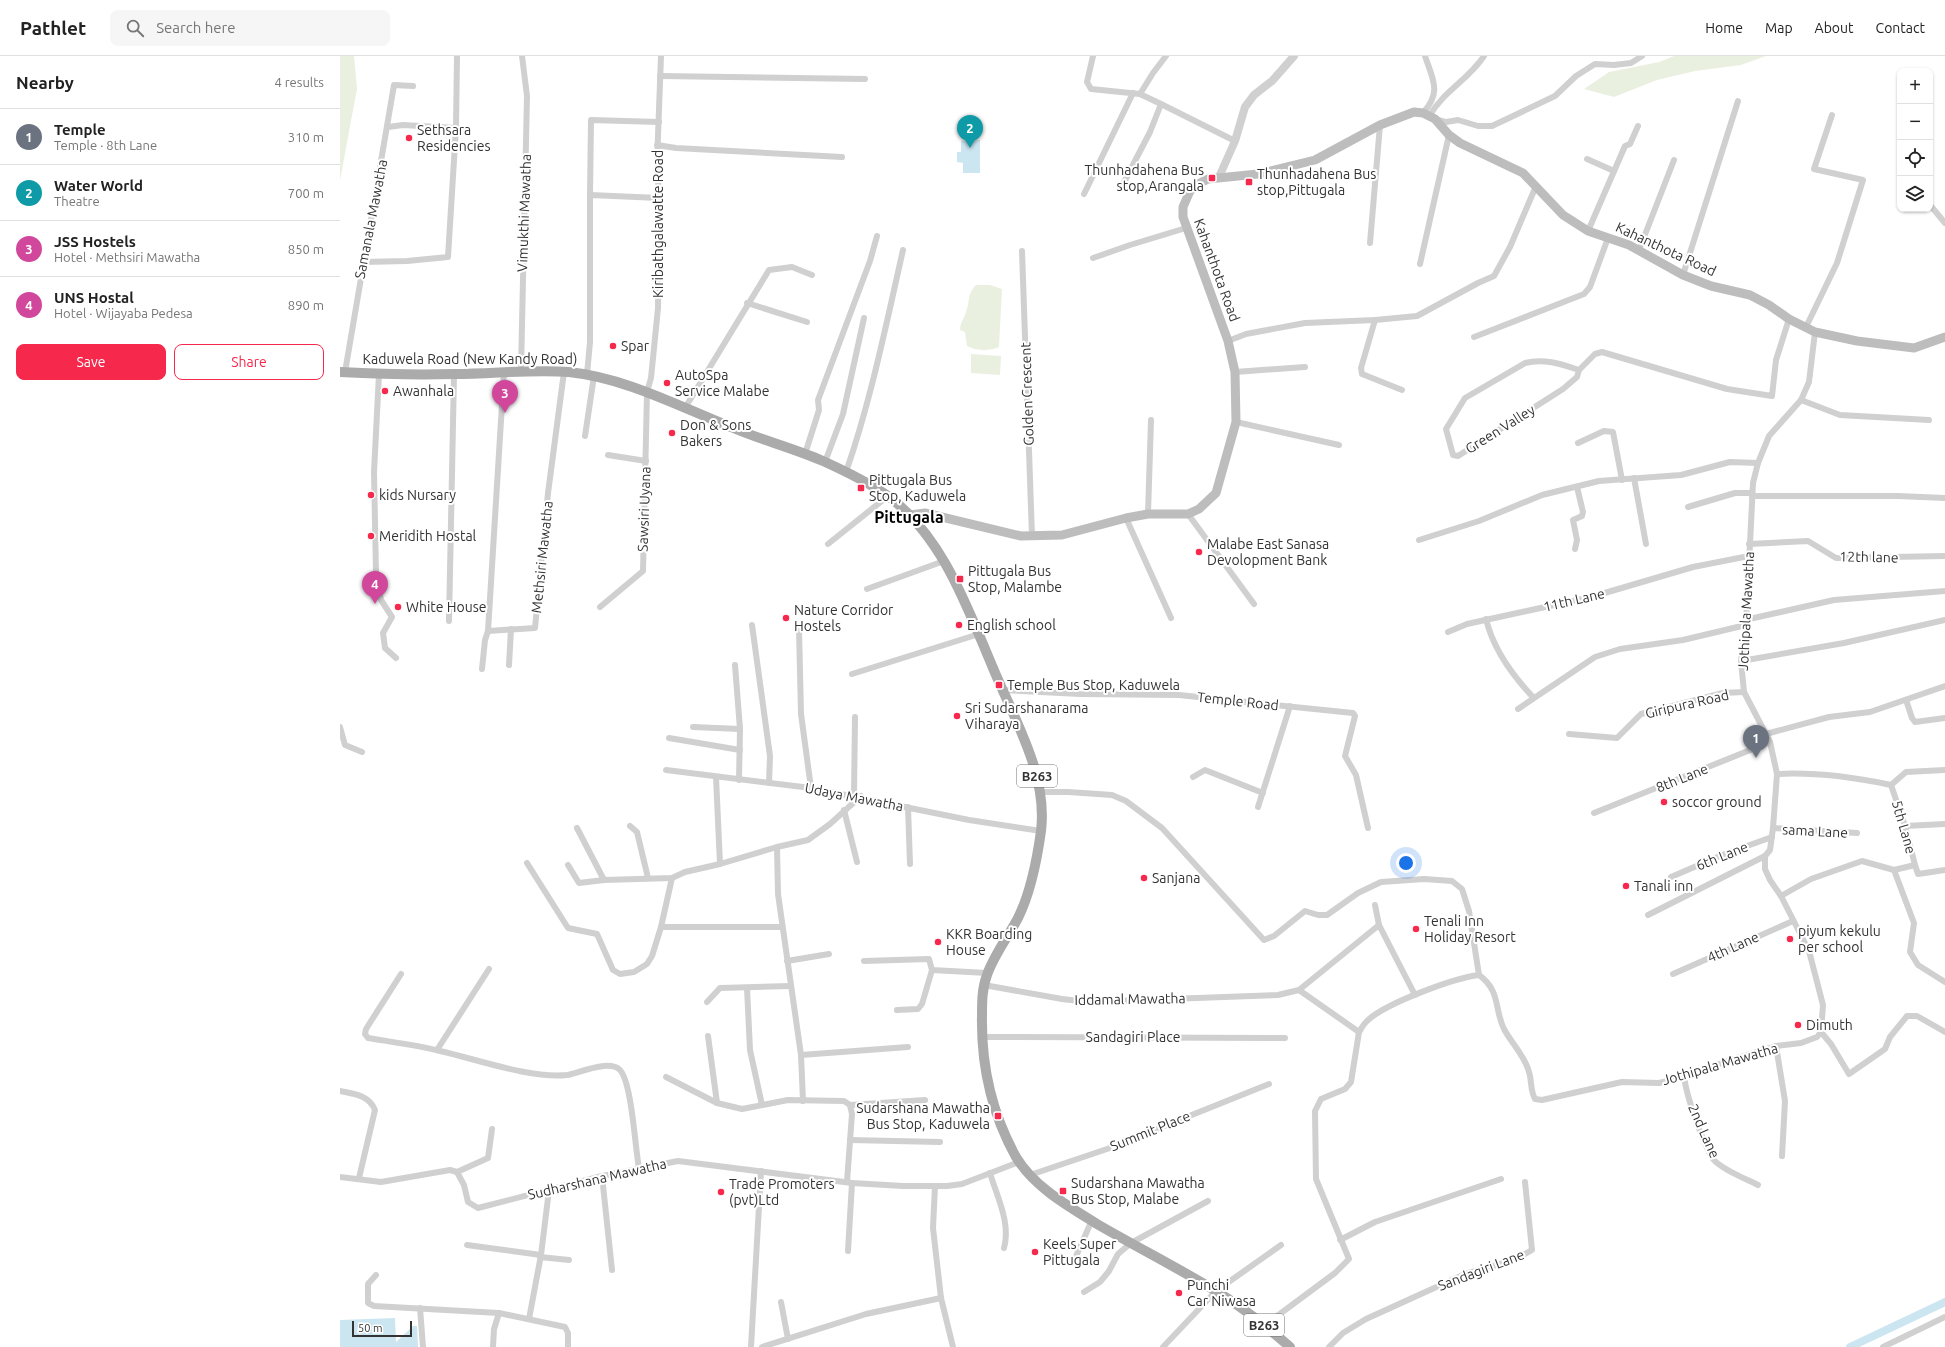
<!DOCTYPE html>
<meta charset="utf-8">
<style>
:root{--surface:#fff;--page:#f6f6f6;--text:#222;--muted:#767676;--line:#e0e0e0;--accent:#f6294d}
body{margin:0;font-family:Ubuntu,sans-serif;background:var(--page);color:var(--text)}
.controls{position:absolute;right:12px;top:12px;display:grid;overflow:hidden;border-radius:8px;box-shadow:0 1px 3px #0004}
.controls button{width:36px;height:36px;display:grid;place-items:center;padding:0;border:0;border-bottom:1px solid var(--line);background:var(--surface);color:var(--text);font:20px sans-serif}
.scale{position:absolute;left:12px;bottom:10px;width:60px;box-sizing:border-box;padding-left:4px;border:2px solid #333;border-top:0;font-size:11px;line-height:14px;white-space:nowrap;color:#333;-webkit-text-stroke:3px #fff;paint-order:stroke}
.you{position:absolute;left:1066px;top:807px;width:14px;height:14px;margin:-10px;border:3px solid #fff;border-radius:50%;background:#1a73e8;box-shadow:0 0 0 6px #1a73e833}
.badge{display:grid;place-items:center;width:26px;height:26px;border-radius:50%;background:var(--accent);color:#fff;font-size:13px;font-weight:700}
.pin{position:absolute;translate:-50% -33px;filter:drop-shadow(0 1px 2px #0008)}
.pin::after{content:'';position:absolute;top:21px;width:14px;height:12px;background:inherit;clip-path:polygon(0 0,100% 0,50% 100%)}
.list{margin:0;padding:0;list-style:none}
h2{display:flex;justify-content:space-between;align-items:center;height:52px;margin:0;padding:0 16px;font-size:17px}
h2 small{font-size:13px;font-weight:400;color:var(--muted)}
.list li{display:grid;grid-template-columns:26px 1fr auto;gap:12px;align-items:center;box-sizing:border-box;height:56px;padding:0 16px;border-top:1px solid var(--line)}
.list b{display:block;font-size:15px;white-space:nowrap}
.list p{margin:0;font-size:13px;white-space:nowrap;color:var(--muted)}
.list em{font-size:13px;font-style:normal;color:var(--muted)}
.actions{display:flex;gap:8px;padding:12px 16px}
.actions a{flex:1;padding:9px 0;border:1px solid var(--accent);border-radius:8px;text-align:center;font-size:14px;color:var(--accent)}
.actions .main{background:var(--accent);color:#fff}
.icon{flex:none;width:22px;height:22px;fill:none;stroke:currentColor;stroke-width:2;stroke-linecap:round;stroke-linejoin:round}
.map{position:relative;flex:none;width:1605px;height:1291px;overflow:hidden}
header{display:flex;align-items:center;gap:24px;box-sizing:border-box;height:56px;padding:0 20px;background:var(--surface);border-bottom:1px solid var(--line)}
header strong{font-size:19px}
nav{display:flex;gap:22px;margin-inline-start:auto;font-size:14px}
.search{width:280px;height:36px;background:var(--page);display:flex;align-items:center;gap:10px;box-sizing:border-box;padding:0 14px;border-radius:8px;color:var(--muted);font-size:15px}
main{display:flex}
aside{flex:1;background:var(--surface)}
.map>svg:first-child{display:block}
</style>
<header>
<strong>Pathlet</strong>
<div class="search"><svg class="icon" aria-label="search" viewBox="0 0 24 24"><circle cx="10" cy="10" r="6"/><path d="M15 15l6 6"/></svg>Search here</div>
<nav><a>Home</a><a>Map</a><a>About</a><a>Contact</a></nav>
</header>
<main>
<aside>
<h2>Nearby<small>4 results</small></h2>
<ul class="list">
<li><span class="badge" style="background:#6b7280">1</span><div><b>Temple</b><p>Temple · 8th Lane</p></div><em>310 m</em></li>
<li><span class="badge" style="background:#0f9aa8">2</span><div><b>Water World</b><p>Theatre</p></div><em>700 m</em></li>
<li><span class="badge" style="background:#d1479c">3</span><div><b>JSS Hostels</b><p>Hotel · Methsiri Mawatha</p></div><em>850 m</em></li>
<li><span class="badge" style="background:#d1479c">4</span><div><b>UNS Hostal</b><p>Hotel · Wijayaba Pedesa</p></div><em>890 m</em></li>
</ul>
<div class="actions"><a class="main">Save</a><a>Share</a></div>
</aside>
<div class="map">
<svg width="1605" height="1291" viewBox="0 0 1605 1291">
<rect width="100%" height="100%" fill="#fff"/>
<!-- green -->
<g fill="#eaf0e0">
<path d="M0,0h14l3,33 -17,91z"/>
<path d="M1334,0h92l-25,9 -46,6 -38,9 -43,17 -30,-8 25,-17 50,-10z"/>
<path d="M636,229h14l12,4 -3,58c-9,4 -23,4 -32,-1l-2,-14 -5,-2c0,-7 4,-11 6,-18 4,-11 1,-18 10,-27z"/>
<path d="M631,298l30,2 -1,19 -29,-2z"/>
</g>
<!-- water -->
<g fill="#cce6f1">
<path d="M640,84v33h-17v-10l-6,-1v-10h4v-11z"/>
<path d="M55,1262l1,24 17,-16h4l1,21h-78v-27z"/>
</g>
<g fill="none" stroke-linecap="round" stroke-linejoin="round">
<!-- canal -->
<path stroke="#cce6f1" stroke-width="8" d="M1510,1291l95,-45"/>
<!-- minor -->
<g stroke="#d0d0d0" stroke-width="6">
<path d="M753,0l-6,26 4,7 49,5 21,10"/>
<path d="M320,20l205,3"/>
<path d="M800,38l13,-21 13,-17"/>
<path d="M1083,57c19,-21 10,-33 2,-57"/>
<path d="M1090,59c13,-23 39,-36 54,-59"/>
<path d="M1096,63l10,3 12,-2 20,6h14l63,-30 21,-20 19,-12 19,1 17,-2 11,-7"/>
<path d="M116,72l1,-72"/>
<path d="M317,89l19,3 166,9"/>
<path d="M1247,103l27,12"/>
<path d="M781,132l29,-56 11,-28 74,37"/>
<path d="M744,138l49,-101"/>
<path d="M250,139l1,-75 68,2"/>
<path d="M1590,149l15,18"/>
<path d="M1248,175l37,-85 5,-2 8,-18"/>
<path d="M1030,187l10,-118"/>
<path d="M1299,194l35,-90"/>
<path d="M682,195l10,285"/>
<path d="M753,202l37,-13 56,-17"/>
<path d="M23,206l44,-1 41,-4 8,-129 -53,-3 -15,2"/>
<path d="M1080,208l29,-129"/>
<path d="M1343,219l55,-174"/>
<path d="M407,247l60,19"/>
<path d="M1035,264l-14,48 1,6 40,16"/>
<path d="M1466,271l31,-64 26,-83 -49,-11 18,-54"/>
<path d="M1134,281l110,-43 6,-7 18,-49"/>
<path d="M888,285l18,-7 59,-11 70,-3 42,-4 61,-33 16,-7 16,-29 26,-61"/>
<path d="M1239,314c-18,-6 -35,-12 -54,-7l-60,35 -19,31 7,26 5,1 105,-67 14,-12 2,-7 16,-16 7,-2 125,37 45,7 4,-36 13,-41"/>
<path d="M181,315l6,-275 -5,-40"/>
<path d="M5,316l49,-287 19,1"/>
<path d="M164,316l-16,259 47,-3 13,-135 16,-121"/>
<path d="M895,316l70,-5"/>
<path d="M39,318l-5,98 2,101 5,27 11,17 -9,16 2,15 11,10"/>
<path d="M247,318l3,-32v-147l69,3"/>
<path d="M1461,344l39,15 89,5"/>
<path d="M345,352l84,-138 23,-3 20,8"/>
<path d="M896,366l103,23"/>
<path d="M245,380l9,-60"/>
<path d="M1238,387l26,-12 9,1 9,48"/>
<path d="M465,398l14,-44 -1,-10 52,-139 7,-25"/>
<path d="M268,399l38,6"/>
<path d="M485,406l18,-48 21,-96"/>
<path d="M506,416c25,-72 40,-147 57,-222"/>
<path d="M1294,422l12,66"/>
<path d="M1412,440h146l47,2"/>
<path d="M1348,451l47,-14h17"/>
<path d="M808,458l3,-94"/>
<path d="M848,458l66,90"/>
<path d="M786,462l45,100"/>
<path d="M1079,484l60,-19 63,-26 57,-14 82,-6 49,-13 28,1"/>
<path d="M488,488l60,-48"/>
<path d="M1409,488l59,-3 28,17 109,-2"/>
<path d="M1235,493l2,-9 -4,-20 9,-4 1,-4 -6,-25"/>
<path d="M527,533l77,-28"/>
<path d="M260,551l43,-36 4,-179 4,-14 7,-70 1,-110 -2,-36 4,-106"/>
<path d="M1146,563c7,29 27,57 47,78"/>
<path d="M1405,564l89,-20 111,-9"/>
<path d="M109,565l5,-247"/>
<path d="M412,569l18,131 -1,27"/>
<path d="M459,573l2,85 10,74"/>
<path d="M1108,576l19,-8 124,-27 102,-30 56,-11"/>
<path d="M1401,605l103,-18 101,-23"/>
<path d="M169,609l2,-36"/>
<path d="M395,609l5,64 -1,51"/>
<path d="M142,613l3,-29 3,-9"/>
<path d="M512,618l127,-40"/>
<path d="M662,634l78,4 99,1 174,18 2,3 -10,40 11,19 12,53"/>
<path d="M1566,644l6,18 3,4 30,-4"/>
<path d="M1178,653l77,-52 25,-8 63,-9 63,-15"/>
<path d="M0,671l5,18 17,7"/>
<path d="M353,671l47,2"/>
<path d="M1229,678l48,4 24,-24 82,-21 21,-1"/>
<path d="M1426,678l63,-17 41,-5 75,-26"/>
<path d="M329,682l71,12"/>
<path d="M326,714l145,18 158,32 72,11"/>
<path d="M1437,718c39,-2 76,3 114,11l14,41 10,39 -21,5 -32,-9 -51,18 -30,17"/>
<path d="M376,721l4,87"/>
<path d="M853,721l12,-7 58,23"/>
<path d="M1551,729l15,-13 39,-2"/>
<path d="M701,736h27l44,3 14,6 36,27 102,112 10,-4 31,-25 13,4h9l31,-22 23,-11 43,-3 28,2 10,8 7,22 10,64"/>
<path d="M514,739l1,-78"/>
<path d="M568,751l2,57"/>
<path d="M918,751l32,-101"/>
<path d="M504,754l13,52"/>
<path d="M1254,757l176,-71"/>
<path d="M290,770l7,6 11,46"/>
<path d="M1565,770l40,-2"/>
<path d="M237,772l27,52"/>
<path d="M1433,772l84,5"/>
<path d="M437,791l1,47 23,161 2,46"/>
<path d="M187,807l41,65 29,6 16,36 7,4 14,-2 13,-8 5,-8 9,-29 11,-49"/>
<path d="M228,809l11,18 25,-3 68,-2 13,-6 35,-8 57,-17 31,-7 22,-16 31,-28"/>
<path d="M1575,809l3,9 27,-4"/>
<path d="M1554,814l20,53 -4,29 8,13 27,17"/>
<path d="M1331,821l51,-22 50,-18"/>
<path d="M1035,849l4,20 36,70"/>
<path d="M1308,859l117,-59"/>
<path d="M321,871h121"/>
<path d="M447,905l42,-7"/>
<path d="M524,905l65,-2 3,11 55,3"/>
<path d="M61,918l-35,55 -1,5 3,4c24,4 48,7 72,13 36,8 91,28 127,24 12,-2 42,-16 53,-5 12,13 15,78 19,98"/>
<path d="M1333,918l120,-53"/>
<path d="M644,929l78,14 26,3 190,-7 21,-5 60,42c2,-3 4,-7 7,-10 17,-18 88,-44 113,-47 22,16 15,34 25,54 8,15 21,27 25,43 3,9 1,18 6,27l7,1 80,-18 37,1 25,-6 46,-17 46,-14 25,-3 16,-6 4,-5 2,-27 -14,-54 -28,-55 -11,-16 -5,-11v-13l5,-6 3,-22 4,-54 -7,-32 -26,-50 -3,-31 5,-36 7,-142 5,-20 11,-27 32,-36 8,-18 6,-50"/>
<path d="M407,932l3,62 12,55"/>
<path d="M959,934l80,-65"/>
<path d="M367,946l13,-14 71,-2"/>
<path d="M557,954l21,-1 4,-5 10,-34"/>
<path d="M1481,976l10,12 18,30 36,-25 5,-12 17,-21h10l28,16"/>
<path d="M368,980l9,67"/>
<path d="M641,981l304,1"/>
<path d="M1436,990l9,55 -3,55"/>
<path d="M97,994l52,-81"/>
<path d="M461,999l107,-8"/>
<path d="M326,1021l51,26 25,6 46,-9 56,1 6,4 75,-5"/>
<path d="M1344,1021c3,21 18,64 29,82 8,10 33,20 45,26"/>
<path d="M0,1035c14,3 29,4 35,19l-16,68"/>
<path d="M510,1084l90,2"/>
<path d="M117,1116l31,-14 4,-29"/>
<path d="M650,1117c7,24 21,50 14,75"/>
<path d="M690,1119l77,-26 162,-65"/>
<path d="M262,1120l10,94"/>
<path d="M0,1121l41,5 69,-12 7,2 7,13 4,17 10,6 124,-32 76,-15 174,22 51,3h44l15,-2 57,-22"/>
<path d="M507,1126l5,-68 -2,-9"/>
<path d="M595,1130l-2,42 8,70 12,49"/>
<path d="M1000,1184l35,-18 126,-43"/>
<path d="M127,1189l74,10"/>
<path d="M508,1195l4,-68"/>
<path d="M200,1201l29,3"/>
<path d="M733,1207l19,-43"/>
<path d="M36,1219l-8,9v19l6,3 125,7 66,14 3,6v14"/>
<path d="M744,1236l16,-10 9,-11 9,-17 13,-11 77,-42"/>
<path d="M441,1246l7,37"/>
<path d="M80,1252l3,39"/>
<path d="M189,1263l12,-64 8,-65"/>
<path d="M925,1269l70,-52 14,-14 -33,-80 -1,-68 6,-12 24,-10 6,-7 8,-50"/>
<path d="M153,1291l1,-18 5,-16"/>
<path d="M411,1291l10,-176"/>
<path d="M422,1291l104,-33 75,-16"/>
<path d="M823,1291l53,-56 65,-46"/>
<path d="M989,1291l14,-14 23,-14 99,-45 49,-14 18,-10 -7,-68"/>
<path d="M1543,1291l62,-30"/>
</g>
<!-- tertiary -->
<path stroke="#d0d0d0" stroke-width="8" d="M879,121l16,-36 10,-34 9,-12 18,-14 22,-25"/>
<!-- secondary -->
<path stroke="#bdbdbd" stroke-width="9" d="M570,459l15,-2 96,23 41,-1 64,-17 22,-4h40l11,-5 17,-16 20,-71 -1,-50 -7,-31 -45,-124v-10l7,-16 6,-6 12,-6 50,-5 57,-14 65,-35 34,-13 9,1 12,6 14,16 11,8 63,30 40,42 25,16 41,14 54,30 28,11 39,9 19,10 20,14 26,13 42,9 57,7 31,-11"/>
<!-- primary -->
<path stroke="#ababab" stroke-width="10" d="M0,316c38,2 76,3 114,2 39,0 77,-5 115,-2 57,6 109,34 162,55 30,13 62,21 92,34 22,10 45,21 65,35 55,41 79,111 105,172 21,51 55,106 48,163 -4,29 -10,61 -23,87 -10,19 -24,37 -31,57 -5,13 -5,27 -5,40 -1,49 10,99 34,142 18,30 52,49 81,67 38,22 77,42 114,64 29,17 54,37 79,59"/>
</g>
<!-- markers -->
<g fill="#f6294d" stroke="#fff" stroke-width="1.5">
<circle cx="69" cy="82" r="4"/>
<rect x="868" y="118" width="8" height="8" rx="2"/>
<rect x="905" y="122" width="8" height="8" rx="2"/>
<circle cx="273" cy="290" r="4"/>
<circle cx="327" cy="327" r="4"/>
<circle cx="45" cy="335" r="4"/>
<circle cx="332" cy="377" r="4"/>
<rect x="517" y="428" width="8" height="8" rx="2"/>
<circle cx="31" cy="439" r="4"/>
<circle cx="31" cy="480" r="4"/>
<circle cx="859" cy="496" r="4"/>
<rect x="616" y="519" width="8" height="8" rx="2"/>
<circle cx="58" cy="551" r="4"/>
<circle cx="446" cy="562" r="4"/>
<circle cx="619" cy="569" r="4"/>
<rect x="655" y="625" width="8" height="8" rx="2"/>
<circle cx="617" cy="660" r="4"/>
<circle cx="1324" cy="746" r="4"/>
<circle cx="804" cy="822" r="4"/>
<circle cx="1286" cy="830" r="4"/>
<circle cx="1076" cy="873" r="4"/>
<circle cx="1450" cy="883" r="4"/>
<circle cx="598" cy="886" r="4"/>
<circle cx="1458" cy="969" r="4"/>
<rect x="654" y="1056" width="8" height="8" rx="2"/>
<rect x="719" y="1131" width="8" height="8" rx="2"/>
<circle cx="381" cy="1136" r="4"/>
<circle cx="695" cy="1196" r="4"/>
<circle cx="839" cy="1237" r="4"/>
</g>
<g text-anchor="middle" stroke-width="4" stroke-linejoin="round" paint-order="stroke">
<!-- shield labels -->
<g fill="#fff" stroke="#707070" stroke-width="1">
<rect x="677" y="709" width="40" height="22" rx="3"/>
<rect x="904" y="1258" width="40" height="22" rx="3"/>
</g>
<g font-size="13" font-weight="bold" fill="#333">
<text x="697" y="725">B263</text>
<text x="924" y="1274">B263</text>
</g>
<!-- poi labels -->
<g font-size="14" fill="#333" stroke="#fff" text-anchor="start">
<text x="77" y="79">Sethsara<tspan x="77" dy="16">Residencies</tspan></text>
<text x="864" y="119" text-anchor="end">Thunhadahena Bus<tspan x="864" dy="16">stop,Arangala</tspan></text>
<text x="917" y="123">Thunhadahena Bus<tspan x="917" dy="16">stop,Pittugala</tspan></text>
<text x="281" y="295">Spar</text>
<text x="335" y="324">AutoSpa<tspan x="335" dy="16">Service Malabe</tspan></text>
<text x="53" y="340">Awanhala</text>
<text x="340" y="374">Don &amp; Sons<tspan x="340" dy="16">Bakers</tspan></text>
<text x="529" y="429">Pittugala Bus<tspan x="529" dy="16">Stop, Kaduwela</tspan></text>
<text x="39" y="444">kids Nursary</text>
<text x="39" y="485">Meridith Hostal</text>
<text x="867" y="493">Malabe East Sanasa<tspan x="867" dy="16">Devolopment Bank</tspan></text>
<text x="628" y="520">Pittugala Bus<tspan x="628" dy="16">Stop, Malambe</tspan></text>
<text x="66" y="556">White House</text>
<text x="454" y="559">Nature Corridor<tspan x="454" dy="16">Hostels</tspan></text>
<text x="627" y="574">English school</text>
<text x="667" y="634">Temple Bus Stop, Kaduwela</text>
<text x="625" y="657">Sri Sudarshanarama<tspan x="625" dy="16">Viharaya</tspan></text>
<text x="1332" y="751">soccor ground</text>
<text x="812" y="827">Sanjana</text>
<text x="1294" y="835">Tanali inn</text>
<text x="1084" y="870">Tenali Inn<tspan x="1084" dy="16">Holiday Resort</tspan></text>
<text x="1458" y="880">piyum kekulu<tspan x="1458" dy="16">per school</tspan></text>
<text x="606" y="883">KKR Boarding<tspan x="606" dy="16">House</tspan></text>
<text x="1466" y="974">Dimuth</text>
<text x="650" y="1057" text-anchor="end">Sudarshana Mawatha<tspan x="650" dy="16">Bus Stop, Kaduwela</tspan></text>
<text x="731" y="1132">Sudarshana Mawatha<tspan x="731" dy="16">Bus Stop, Malabe</tspan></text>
<text x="389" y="1133">Trade Promoters<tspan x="389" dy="16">(pvt)Ltd</tspan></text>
<text x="703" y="1193">Keels Super<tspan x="703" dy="16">Pittugala</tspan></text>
<text x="847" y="1234">Punchi<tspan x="847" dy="16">Car Niwasa</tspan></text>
</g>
<!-- street labels -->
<g font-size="14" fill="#333" stroke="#fff">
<text transform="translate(184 157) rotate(-88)" y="5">Vimukthi Mawatha</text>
<text transform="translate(31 163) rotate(-79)" y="5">Samanala Mawatha</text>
<text transform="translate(318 168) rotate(-90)" y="5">Kiribathgalawatte Road</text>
<text transform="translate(1326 193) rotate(25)" y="5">Kahanthota Road</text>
<text transform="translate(877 214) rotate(70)" y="5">Kahanthota Road</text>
<text x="130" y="308">Kaduwela Road (New Kandy Road)</text>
<text transform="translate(687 338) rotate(-92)" y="5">Golden Crescent</text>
<text transform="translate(1160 373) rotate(-32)" y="5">Green Valley</text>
<text transform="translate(304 453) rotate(-88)" y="5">Sawsiri Uyana</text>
<text transform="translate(202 501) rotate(-84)" y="5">Methsiri Mawatha</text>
<text transform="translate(1529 501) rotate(1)" y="5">12th lane</text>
<text transform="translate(1234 544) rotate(-13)" y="5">11th Lane</text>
<text transform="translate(1406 555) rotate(-87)" y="5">Jothipala Mawatha</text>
<text transform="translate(898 645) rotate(6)" y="5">Temple Road</text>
<text transform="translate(1347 648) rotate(-13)" y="5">Giripura Road</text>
<text transform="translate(1342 722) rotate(-22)" y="5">8th Lane</text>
<text transform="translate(514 741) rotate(11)" y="5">Udaya Mawatha</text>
<text transform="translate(1564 771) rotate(74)" y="5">5th Lane</text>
<text transform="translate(1475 775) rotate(3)" y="5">sama Lane</text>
<text transform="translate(1382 800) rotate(-22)" y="5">6th Lane</text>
<text transform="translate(1393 891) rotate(-24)" y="5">4th Lane</text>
<text transform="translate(790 943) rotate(-1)" y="5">Iddamal Mawatha</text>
<text x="793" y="986">Sandagiri Place</text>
<text transform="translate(1380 1008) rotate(-16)" y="5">Jothipala Mawatha</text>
<text transform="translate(810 1075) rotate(-22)" y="5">Summit Place</text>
<text transform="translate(1364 1075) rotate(66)" y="5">2nd Lane</text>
<text transform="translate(257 1123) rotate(-13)" y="5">Sudharshana Mawatha</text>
<text transform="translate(1141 1214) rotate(-21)" y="5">Sandagiri Lane</text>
</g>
<!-- quarter labels -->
<g font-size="16" font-weight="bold" fill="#000" stroke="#fff">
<text x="569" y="467">Pittugala</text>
</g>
</g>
</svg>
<div class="controls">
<button>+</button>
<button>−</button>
<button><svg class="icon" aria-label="locate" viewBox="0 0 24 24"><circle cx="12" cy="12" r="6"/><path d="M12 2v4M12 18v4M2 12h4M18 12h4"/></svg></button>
<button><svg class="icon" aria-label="layers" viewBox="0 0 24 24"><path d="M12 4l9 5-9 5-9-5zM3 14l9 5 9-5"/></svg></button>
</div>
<div class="scale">50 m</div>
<div class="you"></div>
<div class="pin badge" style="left:1416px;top:702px;background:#6b7280">1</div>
<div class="pin badge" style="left:630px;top:92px;background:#0f9aa8">2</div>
<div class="pin badge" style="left:165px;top:357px;background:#d1479c">3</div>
<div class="pin badge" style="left:35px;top:548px;background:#d1479c">4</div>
</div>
</main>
